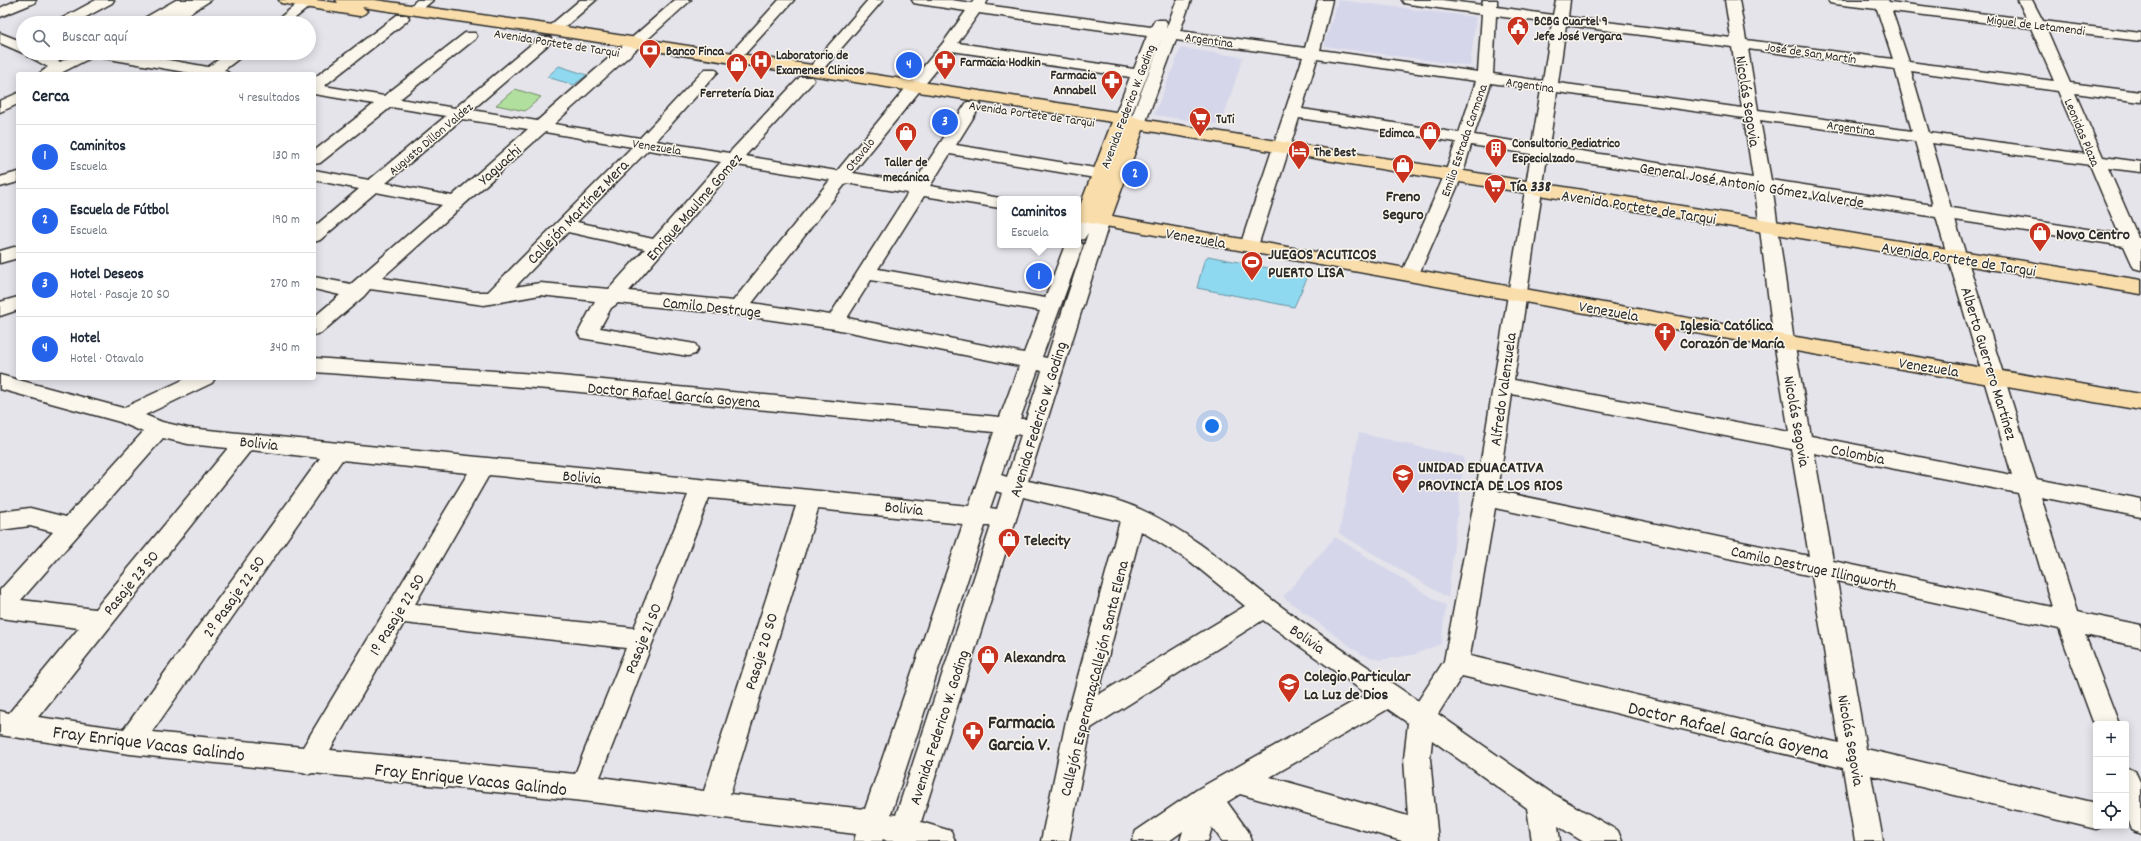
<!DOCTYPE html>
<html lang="es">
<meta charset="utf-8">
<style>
:root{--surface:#fff;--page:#f6f6f7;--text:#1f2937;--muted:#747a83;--line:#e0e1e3;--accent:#2563eb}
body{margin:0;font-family:Dekko,sans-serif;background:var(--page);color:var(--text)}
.controls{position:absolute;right:12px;bottom:12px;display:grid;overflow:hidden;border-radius:4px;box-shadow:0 2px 10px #0003}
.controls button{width:36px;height:36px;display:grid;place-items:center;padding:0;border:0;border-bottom:1px solid var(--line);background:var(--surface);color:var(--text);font:20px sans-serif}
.you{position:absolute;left:1212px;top:426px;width:14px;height:14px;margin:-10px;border:3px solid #fff;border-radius:50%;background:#1a73e8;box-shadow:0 0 0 6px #1a73e833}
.badge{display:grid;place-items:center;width:26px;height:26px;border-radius:50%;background:var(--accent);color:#fff;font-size:13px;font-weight:700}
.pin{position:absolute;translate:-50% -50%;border:2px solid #fff;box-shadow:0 1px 4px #0006}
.popup{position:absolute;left:997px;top:196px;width:84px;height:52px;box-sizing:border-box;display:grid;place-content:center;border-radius:4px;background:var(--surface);filter:drop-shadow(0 1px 3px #0005);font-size:13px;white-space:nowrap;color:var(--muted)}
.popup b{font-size:15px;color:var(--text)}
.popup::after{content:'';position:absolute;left:50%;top:100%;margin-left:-8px;border:8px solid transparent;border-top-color:var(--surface)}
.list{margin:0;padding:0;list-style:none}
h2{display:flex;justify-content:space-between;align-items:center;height:52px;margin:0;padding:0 16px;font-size:17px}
h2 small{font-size:13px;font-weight:400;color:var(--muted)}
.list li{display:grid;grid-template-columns:26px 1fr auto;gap:12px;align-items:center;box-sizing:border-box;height:64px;padding:0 16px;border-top:1px solid var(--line)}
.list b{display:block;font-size:15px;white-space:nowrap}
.list p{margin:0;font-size:13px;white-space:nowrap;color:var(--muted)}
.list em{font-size:13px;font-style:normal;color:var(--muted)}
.icon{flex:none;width:22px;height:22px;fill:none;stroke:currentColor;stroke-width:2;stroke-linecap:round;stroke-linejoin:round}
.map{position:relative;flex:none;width:2141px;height:841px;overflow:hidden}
.search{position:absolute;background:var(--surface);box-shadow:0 2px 10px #0003;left:16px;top:16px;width:300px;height:44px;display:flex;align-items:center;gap:10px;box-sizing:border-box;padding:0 14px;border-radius:22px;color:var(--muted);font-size:15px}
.panel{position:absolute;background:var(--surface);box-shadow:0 2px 10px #0003;left:16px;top:72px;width:300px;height:308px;border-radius:4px}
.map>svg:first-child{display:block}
</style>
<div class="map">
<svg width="2141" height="841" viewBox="0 0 2141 841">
<rect width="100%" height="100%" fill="#e5e4eb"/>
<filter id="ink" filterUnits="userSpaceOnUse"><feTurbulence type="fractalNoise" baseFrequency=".025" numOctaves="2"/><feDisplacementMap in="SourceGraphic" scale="8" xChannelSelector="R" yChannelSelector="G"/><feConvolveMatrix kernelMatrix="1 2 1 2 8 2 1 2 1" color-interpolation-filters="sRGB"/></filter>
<g filter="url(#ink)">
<!-- built -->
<g fill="#d5d6ea">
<path d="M1338,0l138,17 -6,49 -146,-20z"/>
<path d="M1181,48l62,9 -22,68 -67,-10z"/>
<path d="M1359,433l105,24 -16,141 -109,-65z"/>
<path d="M1335,537l111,69 -5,38 -29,11 -33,5 -18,-6 -78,-57z"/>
</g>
<!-- green -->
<path fill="#b1e09e" stroke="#6e8664" d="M515,89l26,8 -16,14 -29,-6z"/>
<!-- water -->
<g fill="#8fd9f0" stroke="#6793a1">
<path d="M559,66l28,9 -13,10 -27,-8z"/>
<path d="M1208,256l100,20 -14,31 -97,-19 7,-27z"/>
</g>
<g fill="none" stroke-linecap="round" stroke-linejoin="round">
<!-- minor casing -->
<g stroke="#2b2b2b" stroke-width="3">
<g id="minor">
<path d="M17,0h19l-2,3 -34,14v-9z"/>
<path d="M96,0h18l-2,3 -37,20h-18l2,-3z"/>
<path d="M176,0h35l-30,19h-10l-2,-3 -12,7h-18l2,-3z"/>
<path d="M302,0h10l2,3 -25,20h-16z"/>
<path d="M417,0h16l-15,13h-10l-2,-3z"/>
<path d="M580,0h16l-38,33h-10l-2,-3 2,-3z"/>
<path d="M675,0h16l-137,124 86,14 65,-69h10l3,3 -3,3 -59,66 73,12 71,-76h12l2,3 -2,3 -67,73 92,15 106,-128 23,-32 -47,-7 -5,-1 -2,-3h39l21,3 2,-3h14l-3,5 166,22 4,-7h10l2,3 -1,6 11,-29h14l-11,31 125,17 13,-48h14l-12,50 158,22 4,-58 -73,-10 -5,-1 -2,-3h40l40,5 1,-5h14v7l56,8 3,-15h14l-2,17 163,21 -6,-38h14l7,40 147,19 -16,-50 -42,-5 -5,-1 -2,-3h60l1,2 138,17 -9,-19h14l11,21 98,12v8l-94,-11 23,53 71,9v10l-66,-9 28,64 38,5v10l-33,-4 30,69h3v33l-7,-2 -10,-22 -169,-26 81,259 105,20v18l-100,-20 36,115 64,13v22l-56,-12 34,89h-23v6l-37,-101 -222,-48 29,168 230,54v23h8l-8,3 -225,-54 12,66h-28l-12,-73 -381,-92 -24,38 112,78 68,39 4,10h-40l-24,-15 2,15h-28l-5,-33 -95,-68 -2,19 8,82h-36l-162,-47 -13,8 21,29 4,10h-30l-10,-14 -4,14h-28l3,-10 -14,10h-37l4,-10 62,-42 169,-95 -104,-74 -172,108 -22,113h-28l25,-120 54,-200 -97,-24 -102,325 30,9 4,10h-68l-4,-2 -1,2h-28l2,-7 -273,-33 -270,-28 -4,1 -6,-2 -173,-18 -130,-19v-24l9,2 70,-85 -79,-10v-28l53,-58 -23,-6 -30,4v-18l30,-4 36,9 77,-85 -23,-10 -120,-33v-14l123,33 64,-30h28l-3,5 -67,32 17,7 26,6 781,78 25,-74 -445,-43 -235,-17v-14l235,17 451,42 19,-51 -184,-37 -97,-14 -120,-12 -7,5 -11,20 95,16 3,5 -3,5 -7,2 -107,-18 -3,-5 17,-32 -55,-6 -56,10 -114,-16 -6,7 -43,37 -7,2v-18l26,-22 -26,-6v-12l37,7 91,-79 -66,-13 -56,48 -6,2v-15l45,-38 -45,-9v-10l55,10 77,-64 -55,-9 -71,56 -6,1v-13l60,-47 -60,-10v-16l83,-63h10l2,3 -2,3 -83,65 60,10 81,-63h10l2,3 -2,3 -75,60 55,9 85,-71h10l2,3 -2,3 -78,67 65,11zM1892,11l139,17 23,53 -145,-19zM979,13l168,23 -13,33 -176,-26zM1496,16l56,7 -9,58 -50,-7zM1566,25l166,22 10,61 -184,-25zM1162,38l-33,86 2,3h12l2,-3 31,-84 127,17 -63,189 3,4 6,2 6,-2 3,-4 41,-128 157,24 -12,34 -43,98 2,4 7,2 7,-2 2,-4 43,-98 9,-31 60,9 -56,343 -31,164 -26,40c-49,-34 -100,-66 -147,-102 -41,-32 -81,-67 -129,-89 -35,-16 -77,-21 -114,-29l82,-261 -3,-4 -6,-2 -7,4 -3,-5 -13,-3v35h-13l-20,53 -167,-29 46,-73 76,12v-9h6l-76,-13 20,-32 151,25 6,-1 3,-4 -3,-4 -6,-1 -145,-24 25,-40 -2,-3h-12l-53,81 -61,-10 99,-122 178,26 -16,41 2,3h12l2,-3zM1748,49l147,20 17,62 -154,-21zM1317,59l159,22 -17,52 -157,-24zM1911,71l147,20 27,63 -156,-21zM1491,83l50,7 -9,54 -58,-9zM1557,92l187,26 9,60 -204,-32zM462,119l66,10 -76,67 -66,-13zM1760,120l155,21 18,64 -162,-25zM545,132l87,15 -144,145h-14l-92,-14zM1932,143l158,22 29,69 -168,-26zM648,150l73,12 -68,77 -76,-17zM1547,157l208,32 19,153 15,90 -275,-52zM737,165l93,15 -97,121 -104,-10zM846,183l62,10 -78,122 -78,-12zM1773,192l163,25 76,258 -201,-39 -17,-94zM568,232l77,17 -36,40 -69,-6 -25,4zM1088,233l-41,125 -5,-1 41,-112 -4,-5 5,-1zM871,280l169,31 -16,42 -177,-35zM1038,370l4,1 -16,48h-6zM1512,394l279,55 18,107 -311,-65zM1015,434l6,1 -14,42 -6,-2zM163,438l25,6 40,4 -133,161 -74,-9zM251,450l69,8 -196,271 -86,-12zM1814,453l204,40 34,114 -219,-46zM342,460l126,13 -165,274 -151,-15zM489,475l199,20 -54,133 -219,-24zM996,491l6,2 -5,16 -7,-1zM709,498l87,8 -92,285 -104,-14zM1495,508l317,68 27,167 -369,-87zM818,509l145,15 -98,285 -135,-15zM985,526h6l-95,289 -5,-1zM1141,531l50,31 54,44 -147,89zM404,623l222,25 -51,126 -245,-24zM1388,709l20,14 -4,36 4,57 -138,-39z"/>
<path d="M779,0h15l-49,54h-10l-3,-3 3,-3z"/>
<path d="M868,0h15l-64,74h-10l-3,-3 3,-3z"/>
<path d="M0,33l23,9v11l-23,-10z"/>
<path d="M25,53h19l16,9 18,-9h51l79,14 20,-14h18l-22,17 6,4h-34l-93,-16 -7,-3 -37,19h-20l9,-7 -20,-11z"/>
<path d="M18,93v11l-18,8v-11z"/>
<path d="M18,172v10l-18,5v-10z"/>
<path d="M18,246v12l-18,5v-12z"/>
<path d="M18,297v13l-18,6v-14z"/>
<path d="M2126,767l9,4 6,13v50l-10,-4 -5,-13z"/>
</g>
</g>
<!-- major casing -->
<g stroke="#2b2b2b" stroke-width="3">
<path id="major" d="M279,0h37l22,3 -2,-3h39l178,25 569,88 19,6 1000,161v14l-998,-164 -31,86 672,119 357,59v16l-357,-61 -706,-128v-10l34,-89 -559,-87 -191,-28 5,4 -3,3 -5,2 -73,-12 -5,-1z"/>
</g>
<!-- minor -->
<use href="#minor" fill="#fbf7ec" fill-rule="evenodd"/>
<!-- major -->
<use href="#major" fill="#f9deab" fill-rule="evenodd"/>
</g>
</g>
<!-- icons -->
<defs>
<g id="civic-pin" transform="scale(1.15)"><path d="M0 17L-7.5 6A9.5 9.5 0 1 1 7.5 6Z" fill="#c8321e" stroke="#fbf7ec"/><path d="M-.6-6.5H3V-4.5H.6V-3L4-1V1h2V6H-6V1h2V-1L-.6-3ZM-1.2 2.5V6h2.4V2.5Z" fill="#fff"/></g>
<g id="bank-pin" transform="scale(1.15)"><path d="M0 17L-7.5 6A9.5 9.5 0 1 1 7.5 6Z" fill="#c8321e" stroke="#fbf7ec"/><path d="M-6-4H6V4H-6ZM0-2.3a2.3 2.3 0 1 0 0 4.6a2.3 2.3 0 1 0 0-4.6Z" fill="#fff"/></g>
<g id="hospital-pin" transform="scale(1.15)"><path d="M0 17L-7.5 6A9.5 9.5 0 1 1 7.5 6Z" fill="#c8321e" stroke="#fbf7ec"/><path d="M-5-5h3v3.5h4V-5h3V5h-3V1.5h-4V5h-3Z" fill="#fff"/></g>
<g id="pharmacy-pin" transform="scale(1.15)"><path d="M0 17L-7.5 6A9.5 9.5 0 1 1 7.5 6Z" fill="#c8321e" stroke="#fbf7ec"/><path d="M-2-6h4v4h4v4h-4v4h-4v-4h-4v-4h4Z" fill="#fff"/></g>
<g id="shop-pin" transform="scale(1.15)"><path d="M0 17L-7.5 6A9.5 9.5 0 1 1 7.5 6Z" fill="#c8321e" stroke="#fbf7ec"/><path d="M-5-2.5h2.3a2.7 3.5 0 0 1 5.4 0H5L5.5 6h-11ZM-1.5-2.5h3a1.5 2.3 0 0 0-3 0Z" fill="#fff"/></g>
<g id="supermarket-pin" transform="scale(1.15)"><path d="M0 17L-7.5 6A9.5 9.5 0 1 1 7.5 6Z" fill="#c8321e" stroke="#fbf7ec"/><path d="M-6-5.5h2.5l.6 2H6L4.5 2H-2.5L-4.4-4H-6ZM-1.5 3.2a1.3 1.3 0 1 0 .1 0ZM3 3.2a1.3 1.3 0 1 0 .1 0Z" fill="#fff"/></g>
<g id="building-pin" transform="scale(1.15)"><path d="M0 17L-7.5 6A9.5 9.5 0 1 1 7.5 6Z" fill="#c8321e" stroke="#fbf7ec"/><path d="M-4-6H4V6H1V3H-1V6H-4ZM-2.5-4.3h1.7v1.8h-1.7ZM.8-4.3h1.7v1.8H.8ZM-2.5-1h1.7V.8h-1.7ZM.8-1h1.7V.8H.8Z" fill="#fff"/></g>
<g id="hotel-pin" transform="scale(1.15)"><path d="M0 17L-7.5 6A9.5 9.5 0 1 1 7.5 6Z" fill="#c8321e" stroke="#fbf7ec"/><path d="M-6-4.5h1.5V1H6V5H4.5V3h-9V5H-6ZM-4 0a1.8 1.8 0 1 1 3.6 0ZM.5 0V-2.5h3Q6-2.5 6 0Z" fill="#fff"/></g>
<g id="stadium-pin" transform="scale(1.15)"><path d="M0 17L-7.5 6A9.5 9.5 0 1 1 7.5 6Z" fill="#c8321e" stroke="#fbf7ec"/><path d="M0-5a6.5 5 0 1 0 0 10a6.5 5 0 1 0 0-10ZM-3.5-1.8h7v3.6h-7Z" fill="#fff"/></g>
<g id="church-pin" transform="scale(1.15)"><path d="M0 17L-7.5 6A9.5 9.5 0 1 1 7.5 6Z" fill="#c8321e" stroke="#fbf7ec"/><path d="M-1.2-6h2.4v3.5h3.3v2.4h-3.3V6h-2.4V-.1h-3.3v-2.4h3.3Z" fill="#fff"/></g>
<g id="school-pin" transform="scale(1.15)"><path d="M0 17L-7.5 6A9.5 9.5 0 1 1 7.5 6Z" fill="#c8321e" stroke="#fbf7ec"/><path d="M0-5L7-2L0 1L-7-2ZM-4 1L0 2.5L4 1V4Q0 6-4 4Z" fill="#fff"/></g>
</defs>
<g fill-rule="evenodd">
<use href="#civic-pin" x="1518" y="27"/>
<use href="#bank-pin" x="650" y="50"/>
<use href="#hospital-pin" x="761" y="61"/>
<use href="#pharmacy-pin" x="945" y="61"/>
<use href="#shop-pin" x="737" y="64"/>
<use href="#pharmacy-pin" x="1112" y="81"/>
<use href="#supermarket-pin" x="1200" y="118"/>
<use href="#shop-pin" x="1430" y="132"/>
<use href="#shop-pin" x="906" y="133"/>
<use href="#building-pin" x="1496" y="149"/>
<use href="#hotel-pin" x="1299" y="151"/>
<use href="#shop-pin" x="1403" y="165"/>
<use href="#supermarket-pin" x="1495" y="185"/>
<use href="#shop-pin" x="2040" y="233"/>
<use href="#stadium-pin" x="1252" y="262"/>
<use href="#church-pin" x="1665" y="333"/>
<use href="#school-pin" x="1403" y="475"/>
<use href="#shop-pin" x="1009" y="539"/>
<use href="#shop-pin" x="988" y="656"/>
<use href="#school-pin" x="1289" y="684"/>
<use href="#pharmacy-pin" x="973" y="732"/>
</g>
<g text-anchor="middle" stroke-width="3" stroke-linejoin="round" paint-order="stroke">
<!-- far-poi labels -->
<g font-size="13" font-weight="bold" fill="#2b2b2b" stroke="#fbf7ec" text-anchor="start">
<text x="1534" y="25">BCBG Cuartel 9<tspan x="1534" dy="15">Jefe José Vergara</tspan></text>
<text x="666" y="55">Banco Finca</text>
<text x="776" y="59">Laboratorio de<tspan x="776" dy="15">Examenes Clinicos</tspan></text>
<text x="960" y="66">Farmacia Hodkin</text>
<text x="1096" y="79" text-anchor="end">Farmacia<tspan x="1096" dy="15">Annabell</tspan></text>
<text x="737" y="97" text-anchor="middle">Ferretería Diaz</text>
<text x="1216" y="123">TuTi</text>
<text x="1414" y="137" text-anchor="end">Edimca</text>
<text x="1512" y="147">Consultorio Pediatrico<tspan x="1512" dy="15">Especialzado</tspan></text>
<text x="1314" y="156">The Best</text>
<text x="906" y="166" text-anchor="middle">Taller de<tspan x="906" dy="15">mecánica</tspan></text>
</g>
<!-- far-street labels -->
<g font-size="13" fill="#2b2b2b" stroke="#fbf7ec">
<text transform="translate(2036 24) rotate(7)" y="5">Miguel de Letamendi</text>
<text transform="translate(1209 39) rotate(8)" y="5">Argentina</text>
<text transform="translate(557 42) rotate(9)" y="5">Avenida Portete de Tarqui</text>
<text transform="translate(1811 52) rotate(8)" y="5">José de San Martín</text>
<text transform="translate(1530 84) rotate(8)" y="5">Argentina</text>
<text transform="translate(1127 106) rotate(-69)" y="5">Avenida Federico W. Goding</text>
<text transform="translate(1032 113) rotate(8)" y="5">Avenida Portete de Tarqui</text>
<text transform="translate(1851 127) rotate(8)" y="5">Argentina</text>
<text transform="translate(2083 132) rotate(67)" y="5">Leonidas Plaza</text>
<text transform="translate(430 138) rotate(-40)" y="5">Augusto Dillon Valdez</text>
<text transform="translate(1463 140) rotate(-71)" y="5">Emilio Estrada Carmona</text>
<text transform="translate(657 146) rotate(9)" y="5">Venezuela</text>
<text transform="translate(859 154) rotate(-51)" y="5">Otavalo</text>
</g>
<!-- street labels -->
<g font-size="16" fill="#2b2b2b" stroke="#fbf7ec">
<text transform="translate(1749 101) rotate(81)" y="6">Nicolás Segovia</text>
<text transform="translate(499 164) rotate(-42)" y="6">Yaguachi</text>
<text transform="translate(1752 184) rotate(9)" y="6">General José Antonio Gómez Valverde</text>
<text transform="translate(693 206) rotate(-49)" y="6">Enrique Maulme Gomez</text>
<text transform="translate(1639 206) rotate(9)" y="6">Avenida Portete de Tarqui</text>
<text transform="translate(577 211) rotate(-46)" y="6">Callejón Martínez Mera</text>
<text transform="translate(1196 237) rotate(10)" y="6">Venezuela</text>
<text transform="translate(1959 258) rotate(9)" y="6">Avenida Portete de Tarqui</text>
<text transform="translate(712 306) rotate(6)" y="6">Camilo Destruge</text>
<text transform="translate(1609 310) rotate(10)" y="6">Venezuela</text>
<text transform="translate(1990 363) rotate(73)" y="6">Alberto Guerrero Martínez</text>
<text transform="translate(1929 366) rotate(9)" y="6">Venezuela</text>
<text transform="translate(1502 389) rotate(-82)" y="6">Alfredo Valenzuela</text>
<text transform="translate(674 394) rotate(5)" y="6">Doctor Rafael García Goyena</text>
<text transform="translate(1037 419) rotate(-73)" y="6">Avenida Federico W. Goding</text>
<text transform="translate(1798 421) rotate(80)" y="6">Nicolás Segovia</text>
<text transform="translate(259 442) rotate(6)" y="6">Bolivia</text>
<text transform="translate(1858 453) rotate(11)" y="6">Colombia</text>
<text transform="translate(582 476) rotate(5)" y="6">Bolivia</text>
<text transform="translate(904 507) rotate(6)" y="6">Bolivia</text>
<text transform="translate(1814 567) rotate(12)" y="6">Camilo Destruge Illingworth</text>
<text transform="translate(130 582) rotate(-51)" y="6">Pasaje 23 SO</text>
<text transform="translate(233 596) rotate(-55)" y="6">2º Pasaje 22 SO</text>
<text transform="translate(396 614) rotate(-59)" y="6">1º Pasaje 22 SO</text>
<text transform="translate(642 638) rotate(-68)" y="6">Pasaje 21 SO</text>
<text transform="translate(1308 638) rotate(35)" y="6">Bolivia</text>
<text transform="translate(760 651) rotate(-73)" y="6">Pasaje 20 SO</text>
<text transform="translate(1093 678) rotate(-76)" y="6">Callejón Esperanza;Callejón Santa Elena</text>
<text transform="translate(938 727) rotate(-72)" y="6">Avenida Federico W. Goding</text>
<text transform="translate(1852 740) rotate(80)" y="6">Nicolás Segovia</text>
</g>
<!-- poi labels -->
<g font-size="16" font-weight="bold" fill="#2b2b2b" stroke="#fbf7ec" text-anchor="start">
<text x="1510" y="191">Tía 338</text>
<text x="1403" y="201" text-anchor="middle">Freno<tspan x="1403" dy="18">Seguro</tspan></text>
<text x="2056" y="239">Novo Centro</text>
<text x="1268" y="259">JUEGOS ACUTICOS<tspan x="1268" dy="18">PUERTO LISA</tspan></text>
<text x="1680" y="330">Iglesia Católica<tspan x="1680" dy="18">Corazón de María</tspan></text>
<text x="1418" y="472">UNIDAD EDUACATIVA<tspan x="1418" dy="18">PROVINCIA DE LOS RIOS</tspan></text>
<text x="1024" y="545">Telecity</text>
<text x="1004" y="662">Alexandra</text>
<text x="1304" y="681">Colegio Particular<tspan x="1304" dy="18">La Luz de Dios</tspan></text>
</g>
<!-- near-poi labels -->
<g font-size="19" font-weight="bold" fill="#2b2b2b" stroke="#fbf7ec" text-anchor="start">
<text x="988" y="728">Farmacia<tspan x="988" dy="22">Garcia V.</tspan></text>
</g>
<!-- near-street labels -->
<g font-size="19" fill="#2b2b2b" stroke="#fbf7ec">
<text transform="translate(1729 729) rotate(13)" y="7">Doctor Rafael García Goyena</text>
<text transform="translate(149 742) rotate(7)" y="7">Fray Enrique Vacas Galindo</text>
<text transform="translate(471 778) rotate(6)" y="7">Fray Enrique Vacas Galindo</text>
</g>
</g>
</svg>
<div class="controls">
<button>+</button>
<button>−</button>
<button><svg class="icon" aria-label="locate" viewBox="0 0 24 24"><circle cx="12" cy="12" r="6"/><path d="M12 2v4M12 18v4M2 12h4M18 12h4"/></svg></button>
</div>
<div class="you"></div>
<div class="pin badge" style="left:1039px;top:276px">1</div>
<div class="popup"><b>Caminitos</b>Escuela</div>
<div class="pin badge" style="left:1135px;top:174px">2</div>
<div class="pin badge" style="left:945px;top:122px">3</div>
<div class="pin badge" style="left:909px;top:65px">4</div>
<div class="search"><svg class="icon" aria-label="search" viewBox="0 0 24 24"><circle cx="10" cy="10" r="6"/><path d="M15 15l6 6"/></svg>Buscar aquí</div>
<section class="panel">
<h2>Cerca<small>4 resultados</small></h2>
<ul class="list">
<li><span class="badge">1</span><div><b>Caminitos</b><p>Escuela</p></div><em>130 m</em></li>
<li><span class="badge">2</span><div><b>Escuela de Fútbol</b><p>Escuela</p></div><em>190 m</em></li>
<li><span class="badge">3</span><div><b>Hotel Deseos</b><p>Hotel · Pasaje 20 SO</p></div><em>270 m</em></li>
<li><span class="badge">4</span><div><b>Hotel</b><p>Hotel · Otavalo</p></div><em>340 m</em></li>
</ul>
</section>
</div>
